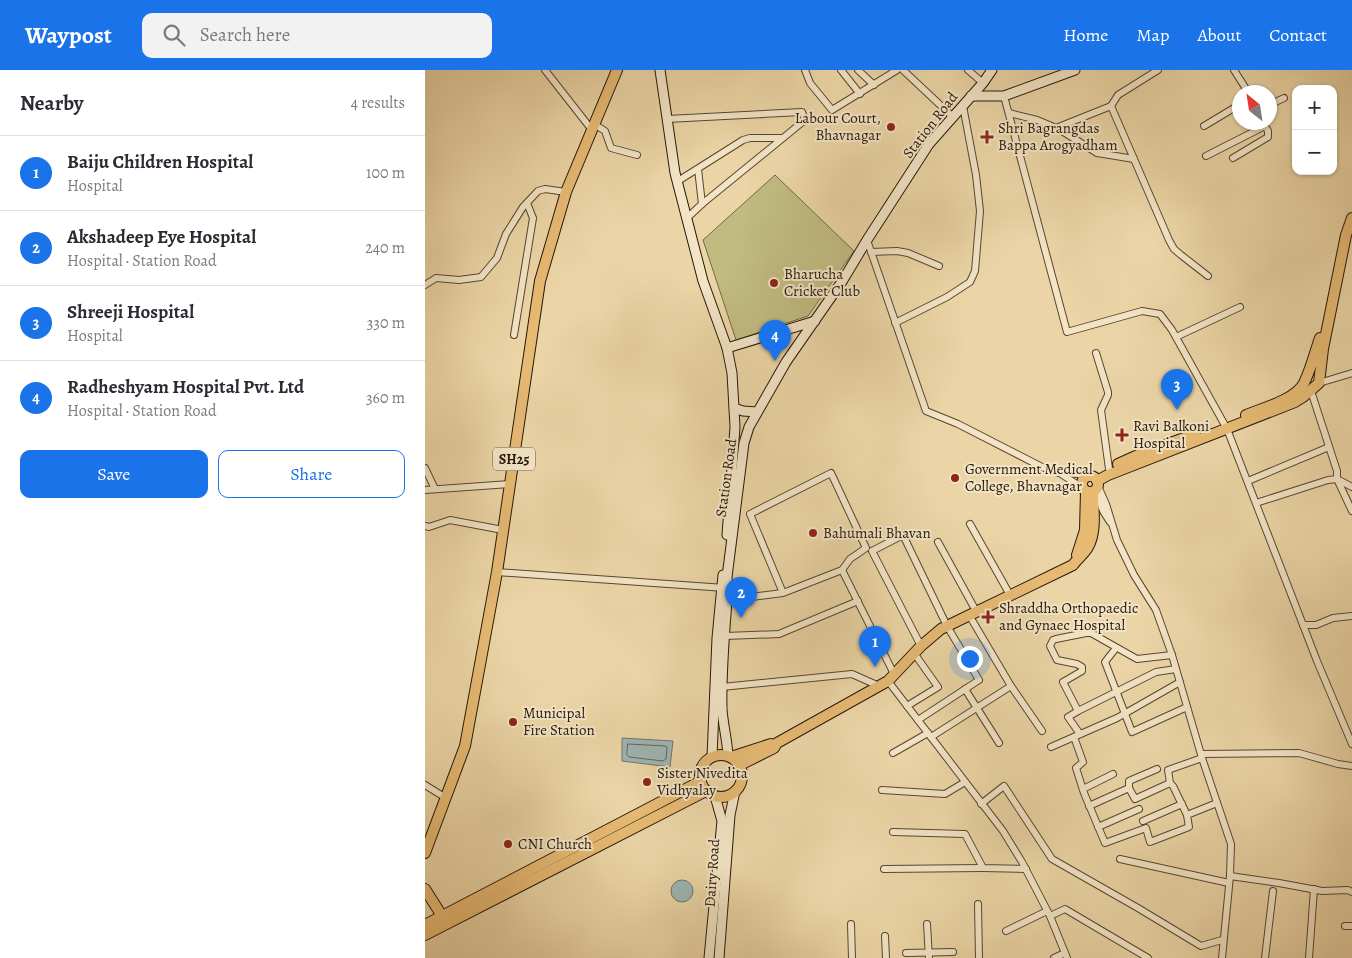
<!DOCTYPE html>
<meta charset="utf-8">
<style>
:root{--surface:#fff;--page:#f2f2f3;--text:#2b2b33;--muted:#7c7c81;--line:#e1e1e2;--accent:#1a73e8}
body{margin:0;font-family:Alegreya,serif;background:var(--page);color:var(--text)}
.controls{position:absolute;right:15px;top:15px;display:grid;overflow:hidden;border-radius:10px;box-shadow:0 1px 4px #0004}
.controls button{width:45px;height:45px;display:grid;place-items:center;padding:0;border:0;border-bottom:1px solid var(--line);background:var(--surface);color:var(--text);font:25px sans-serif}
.compass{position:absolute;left:807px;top:15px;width:45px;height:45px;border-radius:50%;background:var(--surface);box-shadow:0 1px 4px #0004;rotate:330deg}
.you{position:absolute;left:544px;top:588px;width:18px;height:18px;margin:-12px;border:4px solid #fff;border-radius:50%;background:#1a73e8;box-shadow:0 0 0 8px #1a73e833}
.badge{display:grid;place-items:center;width:32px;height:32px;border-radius:50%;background:var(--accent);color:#fff;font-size:16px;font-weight:700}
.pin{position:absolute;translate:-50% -41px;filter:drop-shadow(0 1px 2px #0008)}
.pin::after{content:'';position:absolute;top:26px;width:18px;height:15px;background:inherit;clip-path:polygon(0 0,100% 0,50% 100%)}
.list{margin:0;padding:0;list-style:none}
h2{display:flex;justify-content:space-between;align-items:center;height:65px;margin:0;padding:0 20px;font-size:21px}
h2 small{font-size:16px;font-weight:400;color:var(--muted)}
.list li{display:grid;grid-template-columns:32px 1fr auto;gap:15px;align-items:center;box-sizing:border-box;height:75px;padding:0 20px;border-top:1px solid var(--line)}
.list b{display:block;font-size:19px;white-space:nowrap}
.list p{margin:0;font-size:16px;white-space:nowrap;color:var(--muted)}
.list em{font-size:16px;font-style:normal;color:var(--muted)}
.actions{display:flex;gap:10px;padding:15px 20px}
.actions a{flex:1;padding:11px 0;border:1px solid var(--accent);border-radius:10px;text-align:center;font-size:18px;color:var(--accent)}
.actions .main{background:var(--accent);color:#fff}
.icon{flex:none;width:28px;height:28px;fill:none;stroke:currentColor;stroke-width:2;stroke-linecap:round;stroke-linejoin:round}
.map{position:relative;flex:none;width:927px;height:888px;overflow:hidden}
header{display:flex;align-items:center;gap:30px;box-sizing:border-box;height:70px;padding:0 25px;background:var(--accent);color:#fff}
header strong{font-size:24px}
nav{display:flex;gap:28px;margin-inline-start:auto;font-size:18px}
.search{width:350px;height:45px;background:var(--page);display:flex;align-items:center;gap:12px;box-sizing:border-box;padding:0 18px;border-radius:10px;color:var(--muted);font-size:19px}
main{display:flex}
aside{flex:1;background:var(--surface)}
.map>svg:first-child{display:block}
</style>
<header>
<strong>Waypost</strong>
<div class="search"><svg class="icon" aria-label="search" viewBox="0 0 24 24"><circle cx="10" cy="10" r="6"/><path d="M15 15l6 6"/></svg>Search here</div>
<nav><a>Home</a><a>Map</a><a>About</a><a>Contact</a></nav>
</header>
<main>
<aside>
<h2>Nearby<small>4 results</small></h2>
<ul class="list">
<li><span class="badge">1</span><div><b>Baiju Children Hospital</b><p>Hospital</p></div><em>100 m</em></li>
<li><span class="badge">2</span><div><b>Akshadeep Eye Hospital</b><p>Hospital · Station Road</p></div><em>240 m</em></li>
<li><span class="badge">3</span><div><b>Shreeji Hospital</b><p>Hospital</p></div><em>330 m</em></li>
<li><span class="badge">4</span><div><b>Radheshyam Hospital Pvt. Ltd</b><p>Hospital · Station Road</p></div><em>360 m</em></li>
</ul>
<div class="actions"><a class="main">Save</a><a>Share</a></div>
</aside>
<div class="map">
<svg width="927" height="888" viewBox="0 0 927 888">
<rect width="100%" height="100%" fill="#ebd5a6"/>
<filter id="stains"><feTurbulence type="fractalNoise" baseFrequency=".004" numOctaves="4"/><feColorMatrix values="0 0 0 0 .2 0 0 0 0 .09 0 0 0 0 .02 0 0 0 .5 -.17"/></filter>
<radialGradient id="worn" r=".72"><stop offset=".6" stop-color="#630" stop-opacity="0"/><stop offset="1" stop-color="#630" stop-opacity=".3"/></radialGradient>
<!-- green -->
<path fill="#c0bb81" stroke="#736846" d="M350,105l79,76 -46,65 -72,24 -33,-100z"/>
<!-- water -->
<g fill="#9eb6b3" stroke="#6e766f">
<path d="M197,668l51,3 -3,26 -48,-6z"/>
<circle cx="257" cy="821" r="11"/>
</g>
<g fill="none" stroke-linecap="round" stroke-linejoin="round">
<!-- shore -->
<path stroke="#62665e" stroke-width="1" d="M203,674l38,2 1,2 -1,11 -3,2 -34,-4 -2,-2z"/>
<!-- minor casing -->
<g stroke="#574631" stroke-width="8">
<g id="minor">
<path d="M120,0l47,60"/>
<path d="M380,0l5,13 22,27 65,-40"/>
<path d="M416,0l19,24"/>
<path d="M433,0l16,15"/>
<path d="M478,0l50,47"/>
<path d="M543,0l15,13"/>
<path d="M809,0l14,22"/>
<path d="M579,26l63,236 75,-21 18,3 12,16 55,99 90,232 35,83"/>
<path d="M844,35l15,-7"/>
<path d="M584,43l28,7 12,5 13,6 35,22 37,6 -23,-53 7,-11 40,-25"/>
<path d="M242,49l135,-7 3,8 -103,84 -15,14"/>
<path d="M169,54l11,7 6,17 26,7"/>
<path d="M779,56l35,-21"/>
<path d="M631,58l55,-22"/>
<path d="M781,86l59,-30 -1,-4"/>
<path d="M808,88l35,-21v-6l-3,-5"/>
<path d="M709,89l35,81 5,9 7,6 27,21"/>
<path d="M273,99l4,35"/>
<path d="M253,111l65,-41 7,-2h32"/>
<path d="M442,170l59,171 32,13 86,44 15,5 19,1 9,3"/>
<path d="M446,182l26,-1 11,2 31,13"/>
<path d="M0,215l11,-7 23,2 22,-3 16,-19 9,-24 17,-27 15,-16 7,-2 21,3"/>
<path d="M470,253l52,-26 23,-15 5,-11 5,-60 -4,-36 -13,-69"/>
<path d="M89,265l19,-117 -6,-15"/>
<path d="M751,267l64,-30"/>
<path d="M671,283l12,39v3l-7,15 8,59"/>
<path d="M894,313l33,-10"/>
<path d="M886,321l26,80v8l15,32"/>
<path d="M0,398l10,21"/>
<path d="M636,404l22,14"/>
<path d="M823,411l81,-34"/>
<path d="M673,416l8,18 11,36 17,35 22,35 16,45 30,103 29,86 -1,32 -8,82"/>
<path d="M0,420l85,-6"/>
<path d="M671,422l7,19 7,11"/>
<path d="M831,433l72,-23 9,-1 15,8"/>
<path d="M545,454l40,71"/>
<path d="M0,456l4,1 21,-7 53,10"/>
<path d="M513,472l38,69"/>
<path d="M417,500l52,104"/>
<path d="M72,502l228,16"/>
<path d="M302,530l56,-7 59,-23 8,-11 16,-11 -35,-75 -81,41 33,79"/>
<path d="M878,555h13l17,-7 19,-2"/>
<path d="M300,566l54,-2 79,-33"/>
<path d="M691,578l-11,14 27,70 55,-25"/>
<path d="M747,585l-35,4 -46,-26h-5l-30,6 -3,1 -3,6 7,14 20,4 5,3v4l-19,11 15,29 78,-39 20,-3"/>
<path d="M463,611l115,150 19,31 28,54 17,42"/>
<path d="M586,616l31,45"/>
<path d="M297,617l130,-13 27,12"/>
<path d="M540,619l34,54"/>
<path d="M482,636l31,-19 -24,-34"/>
<path d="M653,641l-10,6 12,17"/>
<path d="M493,650l61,-40 -32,-54 -44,-91 -31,16 49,95"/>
<path d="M506,667l80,-51 -42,-71"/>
<path d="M649,667l9,25 -7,6 8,25 21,50 41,-15 4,14 39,-15 -2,-12 30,-12"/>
<path d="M626,677l66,-29 63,-36"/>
<path d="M468,683l35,-20"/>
<path d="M776,684l98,-1 39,11 14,2"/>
<path d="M745,713l3,3 14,29"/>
<path d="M0,715l21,13"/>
<path d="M704,718v-7l28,-12"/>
<path d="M658,719l30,-15"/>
<path d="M457,720l63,4 20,-12"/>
<path d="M556,734l23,-18 48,73 86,49 63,38 21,-6"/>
<path d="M664,736l40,-18 6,11 35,-16 -2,-13 34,-12"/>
<path d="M718,751l39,-17"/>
<path d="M673,757l41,-18"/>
<path d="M468,762l72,2 18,34 43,1"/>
<path d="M695,789l109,24"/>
<path d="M459,799l99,-1"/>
<path d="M805,806l49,7 43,8 26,-1 4,2"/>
<path d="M553,834l1,54"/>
<path d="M625,846l15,-7 83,49"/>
<path d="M426,854l1,34"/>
<path d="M502,854l2,34"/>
<path d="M920,856h7"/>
<path d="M581,861l41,-20"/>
<path d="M460,866l1,22"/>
<path d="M481,883l47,-1"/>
<path d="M629,888l11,-5"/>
<path d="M840,888l8,-67"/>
<path d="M884,888l5,-69"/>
</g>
</g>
<!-- secondary casing -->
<g stroke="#26160a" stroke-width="11">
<g id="secondary">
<path d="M235,0l15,103 28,108 24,67 5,25 3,54 -8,108"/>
<path d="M546,26h33l71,-26"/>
<path d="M302,278l88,-27"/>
<path d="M309,338l9,3 14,1"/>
<path d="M303,685c-1,-16 -5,-31 -6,-46 -1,-40 3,-81 6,-121l-1,-11 17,-134 5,-16 37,-65 57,-82 24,-40 62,-96 54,-61 9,-13"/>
<path d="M287,687l5,-119 6,-63"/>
<path d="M284,888l13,-137 -7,-25"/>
<path d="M294,888l11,-143 5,-24"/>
</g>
</g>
<!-- primary casing -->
<g stroke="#26160a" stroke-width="12">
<g id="primary">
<path d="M821,345c17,-7 49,-15 58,-32 7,-14 11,-31 16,-45"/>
<path d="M693,394l20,-9 57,-21"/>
<circle cx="665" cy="414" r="8"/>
<path d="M672,411l11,-6 187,-73 8,-5 16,-14 4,-34 23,-114 6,-17"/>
<path d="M652,485l8,-25 1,-39"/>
<circle cx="296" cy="706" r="21"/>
<path d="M306,687l40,-13"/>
<path d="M315,695l34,-17 3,-5 111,-62 33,-35 20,-17 132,-64c4,-6 12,-12 15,-18 9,-16 5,-38 5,-55"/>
<path d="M0,783l40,-107 32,-174 43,-291 26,-89 51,-122"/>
<path d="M0,819l17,27"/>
<path d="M0,855l276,-144"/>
<path d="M0,865l281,-144"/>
</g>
</g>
<!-- minor -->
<use href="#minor" stroke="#f2e4c5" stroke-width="6"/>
<!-- secondary -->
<use href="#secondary" stroke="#f2e4c5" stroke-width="9"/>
<!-- primary -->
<use href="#primary" stroke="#e6ba73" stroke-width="10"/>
</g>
<!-- markers -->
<g fill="#8f2418" stroke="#f2e4c5" stroke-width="2">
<circle cx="466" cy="57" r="5"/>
<path d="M559.5 59.5h5v5h5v5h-5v5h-5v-5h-5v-5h5z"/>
<circle cx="349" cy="213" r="5"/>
<path d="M694.5 357.5h5v5h5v5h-5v5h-5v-5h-5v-5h5z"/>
<circle cx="530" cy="408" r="5"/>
<circle cx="388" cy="463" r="5"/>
<path d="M560.5 539.5h5v5h5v5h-5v5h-5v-5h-5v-5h5z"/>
<circle cx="88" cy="652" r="5"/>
<circle cx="222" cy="712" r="5"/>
<circle cx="83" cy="774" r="5"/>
</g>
<g text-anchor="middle" stroke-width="4" stroke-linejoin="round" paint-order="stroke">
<!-- shield labels -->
<rect fill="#f2e4c5" stroke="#635442" stroke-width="1" x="68" y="377.5" width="42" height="23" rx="4"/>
<g font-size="14" font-weight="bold" fill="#26160a">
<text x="89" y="394">SH25</text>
</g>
<!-- poi labels -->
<g font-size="15" fill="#26160a" stroke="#f2e4c5" text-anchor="start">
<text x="456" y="53" text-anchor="end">Labour Court,<tspan x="456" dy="17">Bhavnagar</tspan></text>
<text x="573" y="63">Shri Bagrangdas<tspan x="573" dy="17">Bappa Arogyadham</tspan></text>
<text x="359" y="209">Bharucha<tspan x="359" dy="17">Cricket Club</tspan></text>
<text x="708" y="361">Ravi Balkoni<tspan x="708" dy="17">Hospital</tspan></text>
<text x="540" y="404">Government Medical<tspan x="540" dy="17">College, Bhavnagar</tspan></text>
<text x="398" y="468">Bahumali Bhavan</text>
<text x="574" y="543">Shraddha Orthopaedic<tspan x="574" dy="17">and Gynaec Hospital</tspan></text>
<text x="98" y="648">Municipal<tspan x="98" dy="17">Fire Station</tspan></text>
<text x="232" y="708">Sister Nivedita<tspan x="232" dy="17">Vidhyalay</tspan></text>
<text x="93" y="779">CNI Church</text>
</g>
<!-- street labels -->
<g font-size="15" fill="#26160a" stroke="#f2e4c5">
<text transform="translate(505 55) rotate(-52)" y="5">Station Road</text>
<text transform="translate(301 408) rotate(-82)" y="5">Station Road</text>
<text transform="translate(287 803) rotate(-86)" y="5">Dairy Road</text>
</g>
</g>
<rect width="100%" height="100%" filter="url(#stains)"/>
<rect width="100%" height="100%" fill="url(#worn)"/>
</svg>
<div class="controls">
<button>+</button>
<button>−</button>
</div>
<svg class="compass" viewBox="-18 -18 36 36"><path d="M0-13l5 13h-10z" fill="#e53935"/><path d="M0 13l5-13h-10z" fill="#7c7c81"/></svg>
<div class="you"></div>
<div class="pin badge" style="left:450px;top:597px">1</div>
<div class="pin badge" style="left:316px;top:548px">2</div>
<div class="pin badge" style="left:752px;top:340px">3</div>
<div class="pin badge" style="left:350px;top:291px">4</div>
</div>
</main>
